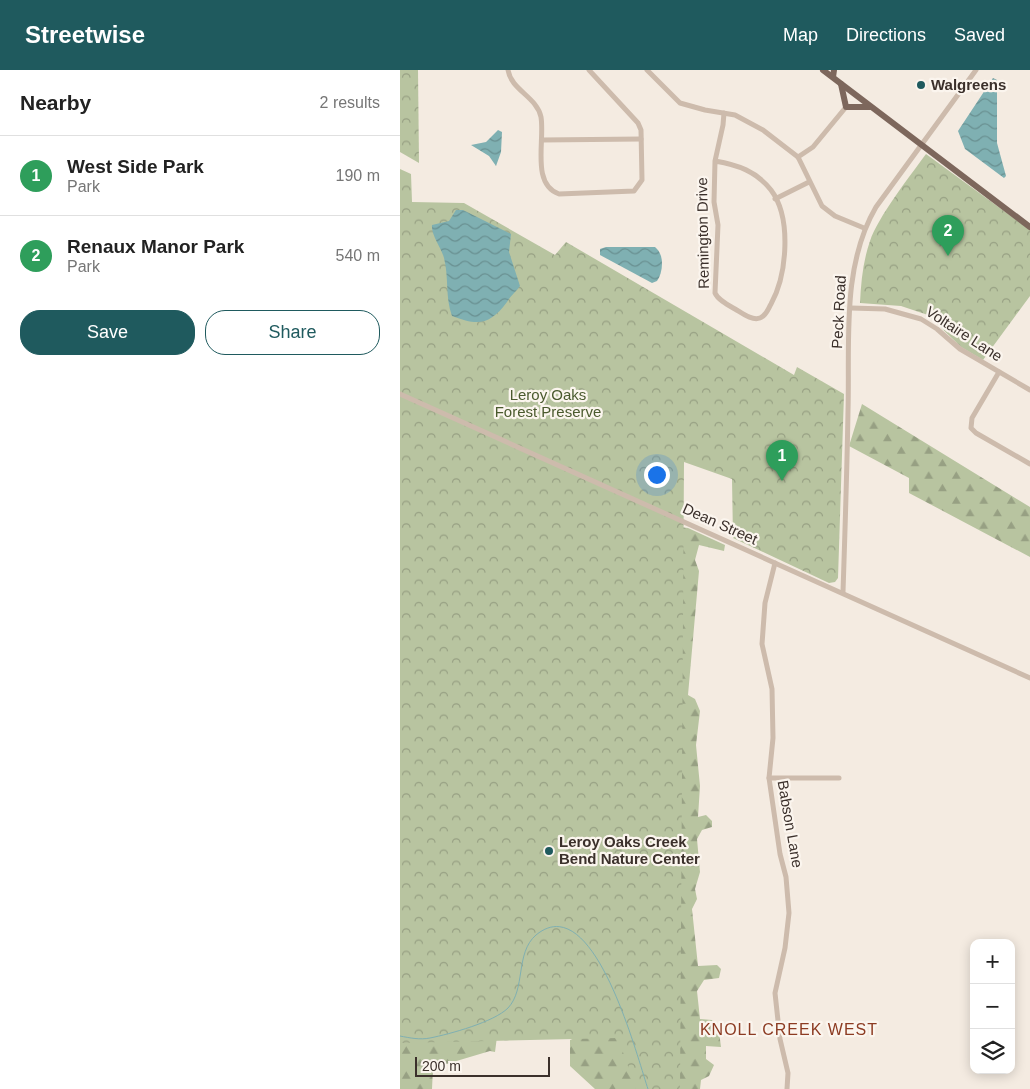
<!DOCTYPE html>
<meta charset="utf-8">
<style>
:root{--surface:#fff;--page:#f2f2f2;--text:#222;--muted:#767676;--line:#e0e0e0;--accent:#1f5a5e}
body{margin:0;font-family:Helvetica,sans-serif;background:var(--page);color:var(--text)}
.controls{position:absolute;right:15px;bottom:15px;display:grid;overflow:hidden;border-radius:10px;box-shadow:0 2px 12px #0003}
.controls button{width:45px;height:45px;display:grid;place-items:center;padding:0;border:0;border-bottom:1px solid var(--line);background:var(--surface);color:var(--text);font:25px sans-serif}
.scale{position:absolute;left:15px;bottom:12px;width:135px;box-sizing:border-box;padding-left:5px;border:2px solid #3b302b;border-top:0;font-size:14px;line-height:18px;white-space:nowrap;color:#3b302b;-webkit-text-stroke:4px #fbf5ee;paint-order:stroke}
.you{position:absolute;left:256px;top:404px;width:18px;height:18px;margin:-12px;border:4px solid #fff;border-radius:50%;background:#1a73e8;box-shadow:0 0 0 8px #1a73e833}
.badge{display:grid;place-items:center;width:32px;height:32px;border-radius:50%;background:var(--accent);color:#fff;font-size:16px;font-weight:700}
.pin{position:absolute;translate:-50% -41px;filter:drop-shadow(0 1px 2px #0008)}
.pin::after{content:'';position:absolute;top:26px;width:18px;height:15px;background:inherit;clip-path:polygon(0 0,100% 0,50% 100%)}
.list{margin:0;padding:0;list-style:none}
h2{display:flex;justify-content:space-between;align-items:center;height:65px;margin:0;padding:0 20px;font-size:21px}
h2 small{font-size:16px;font-weight:400;color:var(--muted)}
.list li{display:grid;grid-template-columns:32px 1fr auto;gap:15px;align-items:center;box-sizing:border-box;height:80px;padding:0 20px;border-top:1px solid var(--line)}
.list b{display:block;font-size:19px;white-space:nowrap}
.list p{margin:0;font-size:16px;white-space:nowrap;color:var(--muted)}
.list em{font-size:16px;font-style:normal;color:var(--muted)}
.actions{display:flex;gap:10px;padding:15px 20px}
.actions a{flex:1;padding:11px 0;border:1px solid var(--accent);border-radius:20px;text-align:center;font-size:18px;color:var(--accent)}
.actions .main{background:var(--accent);color:#fff}
.icon{flex:none;width:28px;height:28px;fill:none;stroke:currentColor;stroke-width:2;stroke-linecap:round;stroke-linejoin:round}
.map{position:relative;flex:none;width:630px;height:1019px;overflow:hidden}
header{display:flex;align-items:center;gap:30px;box-sizing:border-box;height:70px;padding:0 25px;background:var(--accent);color:#fff}
header strong{font-size:24px}
nav{display:flex;gap:28px;margin-inline-start:auto;font-size:18px}
main{display:flex}
aside{flex:1;background:var(--surface)}
.map>svg:first-child{display:block}
</style>
<header>
<strong>Streetwise</strong>
<nav><a>Map</a><a>Directions</a><a>Saved</a></nav>
</header>
<main>
<aside>
<h2>Nearby<small>2 results</small></h2>
<ul class="list">
<li><span class="badge" style="background:#2e9e5b">1</span><div><b>West Side Park</b><p>Park</p></div><em>190 m</em></li>
<li><span class="badge" style="background:#2e9e5b">2</span><div><b>Renaux Manor Park</b><p>Park</p></div><em>540 m</em></li>
</ul>
<div class="actions"><a class="main">Save</a><a>Share</a></div>
</aside>
<div class="map">
<svg width="630" height="1019" viewBox="0 0 630 1019">
<defs>
<pattern id="forest-firs" width="22" height="20" patternUnits="userSpaceOnUse" patternTransform="scale(1.25)"><rect width="22" height="20" fill="#b8c4a0"/><path d="M5 1l3.5 6h-7zM16 11l3.5 6h-7z" fill="#97a083"/></pattern>
<pattern id="park-crowns" width="20" height="18" patternUnits="userSpaceOnUse" patternTransform="scale(1.25)"><rect width="20" height="18" fill="#b8c4a0"/><path d="M2 6a3 3 0 1 1 6 0M12 15a3 3 0 1 1 6 0" fill="none" stroke="#97a083"/></pattern>
<pattern id="water-waves" width="16" height="10" patternUnits="userSpaceOnUse" patternTransform="scale(1.25)"><rect width="16" height="10" fill="#7fb0b2"/><path d="M0 5q4-4 8 0t8 0" fill="none" stroke="#699091"/></pattern>
</defs>
<rect width="100%" height="100%" fill="#f4ebe1"/>
<!-- forest -->
<g fill="url(#forest-firs)">
<path d="M462,334l168,103v50l-121,-64v-15l-60,-32z"/>
<path d="M280,457l8,1 37,17 -1,6 -25,-6 -4,15 4,11 -11,124 7,4 5,12 -4,34 4,41 -2,31 8,-2 6,6v6l-10,3 -5,9 3,33 -5,17 2,10 -5,10 6,57 19,-1 4,4 -2,9 -15,2 -7,11 3,28 12,1 7,12 2,15 -15,-1v13l8,6 -5,11 -8,4 -1,9h-22z"/>
<path d="M0,835l98,124 -3,23 -5,-1 -57,17 -1,21h-32z"/>
<path d="M203,924l36,95h-44l-25,-23v-26l12,-5z"/>
</g>
<!-- park -->
<g fill="url(#park-crowns)">
<path d="M0,0h18l1,93 -19,-11z"/>
<path d="M526,84l104,76v66l-47,64 -22,-13 -33,-32 -27,-9 -41,-3c1,-21 3,-42 10,-62 8,-24 40,-65 56,-87z"/>
<path d="M0,99l11,5 1,28 52,1 91,52 11,-13 228,133 3,-8 47,27 -6,184 -3,4 -6,1 -96,-45 -1,-59 -48,-17 -4,627h-44l-18,-51 -218,5z"/>
</g>
<!-- water -->
<g fill="url(#water-waves)">
<path d="M593,8l4,2v63l9,33 -2,2 -39,-29 -7,-18z"/>
<path d="M98,60l4,2 -1,20 -5,14 -7,-10 -18,-11 15,-3z"/>
<path d="M56,140h7l48,24 -2,18 11,34c-4,6 -10,10 -13,16 -17,23 -29,24 -55,14 -7,-19 -3,-39 -8,-58 -3,-11 -13,-23 -12,-33l17,-4z"/>
<path d="M206,177h49c10,8 8,25 2,34l-5,2 -52,-28v-6z"/>
</g>
<g fill="none" stroke-linecap="round" stroke-linejoin="round">
<!-- stream -->
<path stroke="#7fb0b2" stroke-width="1" d="M0,966c10,2 20,4 30,2 20,-4 64,-16 78,-30 18,-19 7,-55 28,-73 58,-48 101,122 112,154"/>
<!-- minor -->
<g stroke="#cdbbac" stroke-width="5">
<path d="M108,0c3,20 29,27 33,47 4,24 -10,67 18,77l75,-3 8,-11 -1,-50 -3,-7 -49,-53"/>
<path d="M247,0l33,33 25,7 30,5 28,15 35,27 24,49 13,10 29,12"/>
<path d="M142,70l99,-1"/>
<path d="M398,87l15,-10 33,-40"/>
<path d="M315,91c23,4 41,10 56,29 21,28 16,85 0,114 -3,5 -5,12 -11,14 -8,3 -18,-5 -25,-9 -7,-4 -17,-9 -20,-16l3,-68 -4,-23 1,-41 8,-36 1,-12"/>
<path d="M375,129l34,-17"/>
<path d="M451,238l34,1 36,10 16,10 23,20 70,41"/>
<path d="M599,302l-27,46 -1,10 5,5 54,31"/>
<path d="M0,324l630,284"/>
<path d="M375,493l-10,40 -3,41 10,45 1,49 -4,40 11,76 6,23 3,36 -4,35 -10,45 5,46 8,34 -1,16"/>
<path d="M443,522c2,-60 4,-121 5,-181 2,-68 -7,-144 28,-204l100,-137"/>
<path d="M369,708h70"/>
</g>
<!-- major -->
<g stroke="#7d675c" stroke-width="6">
<path d="M423,0l207,157"/>
<path d="M433,7l1,-7"/>
<path d="M441,14l5,23h24"/>
</g>
</g>
<!-- markers -->
<g fill="#1f5a5e" stroke="#fbf5ee" stroke-width="2">
<circle cx="521" cy="15" r="5"/>
<circle cx="149" cy="781" r="5"/>
</g>
<g text-anchor="middle" stroke-width="4.5" stroke-linejoin="round" paint-order="stroke">
<!-- poi labels -->
<g font-size="15" font-weight="bold" fill="#3b302b" stroke="#fbf5ee" text-anchor="start">
<text x="531" y="20">Walgreens</text>
<text x="159" y="777">Leroy Oaks Creek<tspan x="159" dy="17">Bend Nature Center</tspan></text>
</g>
<!-- street labels -->
<g font-size="15" fill="#3b302b" stroke="#fbf5ee">
<text transform="translate(303 163) rotate(-91)" y="5">Remington Drive</text>
<text transform="translate(439 242) rotate(-87)" y="5">Peck Road</text>
<text transform="translate(564 264) rotate(33)" y="5">Voltaire Lane</text>
<text transform="translate(320 454) rotate(24)" y="5">Dean Street</text>
<text transform="translate(390 754) rotate(80)" y="5">Babson Lane</text>
</g>
<!-- park labels -->
<g font-size="15" fill="#4a5a2e" stroke="#fbf5ee">
<text x="148" y="330">Leroy Oaks<tspan x="148" dy="17">Forest Preserve</tspan></text>
</g>
<!-- neighbourhood labels -->
<g font-size="16" letter-spacing="1" fill="#8c3b22" stroke="#fbf5ee">
<text x="389" y="965">KNOLL CREEK WEST</text>
</g>
</g>
</svg>
<div class="controls">
<button>+</button>
<button>−</button>
<button><svg class="icon" aria-label="layers" viewBox="0 0 24 24"><path d="M12 4l9 5-9 5-9-5zM3 14l9 5 9-5"/></svg></button>
</div>
<div class="scale">200 m</div>
<div class="you"></div>
<div class="pin badge" style="left:382px;top:411px;background:#2e9e5b">1</div>
<div class="pin badge" style="left:548px;top:186px;background:#2e9e5b">2</div>
</div>
</main>
